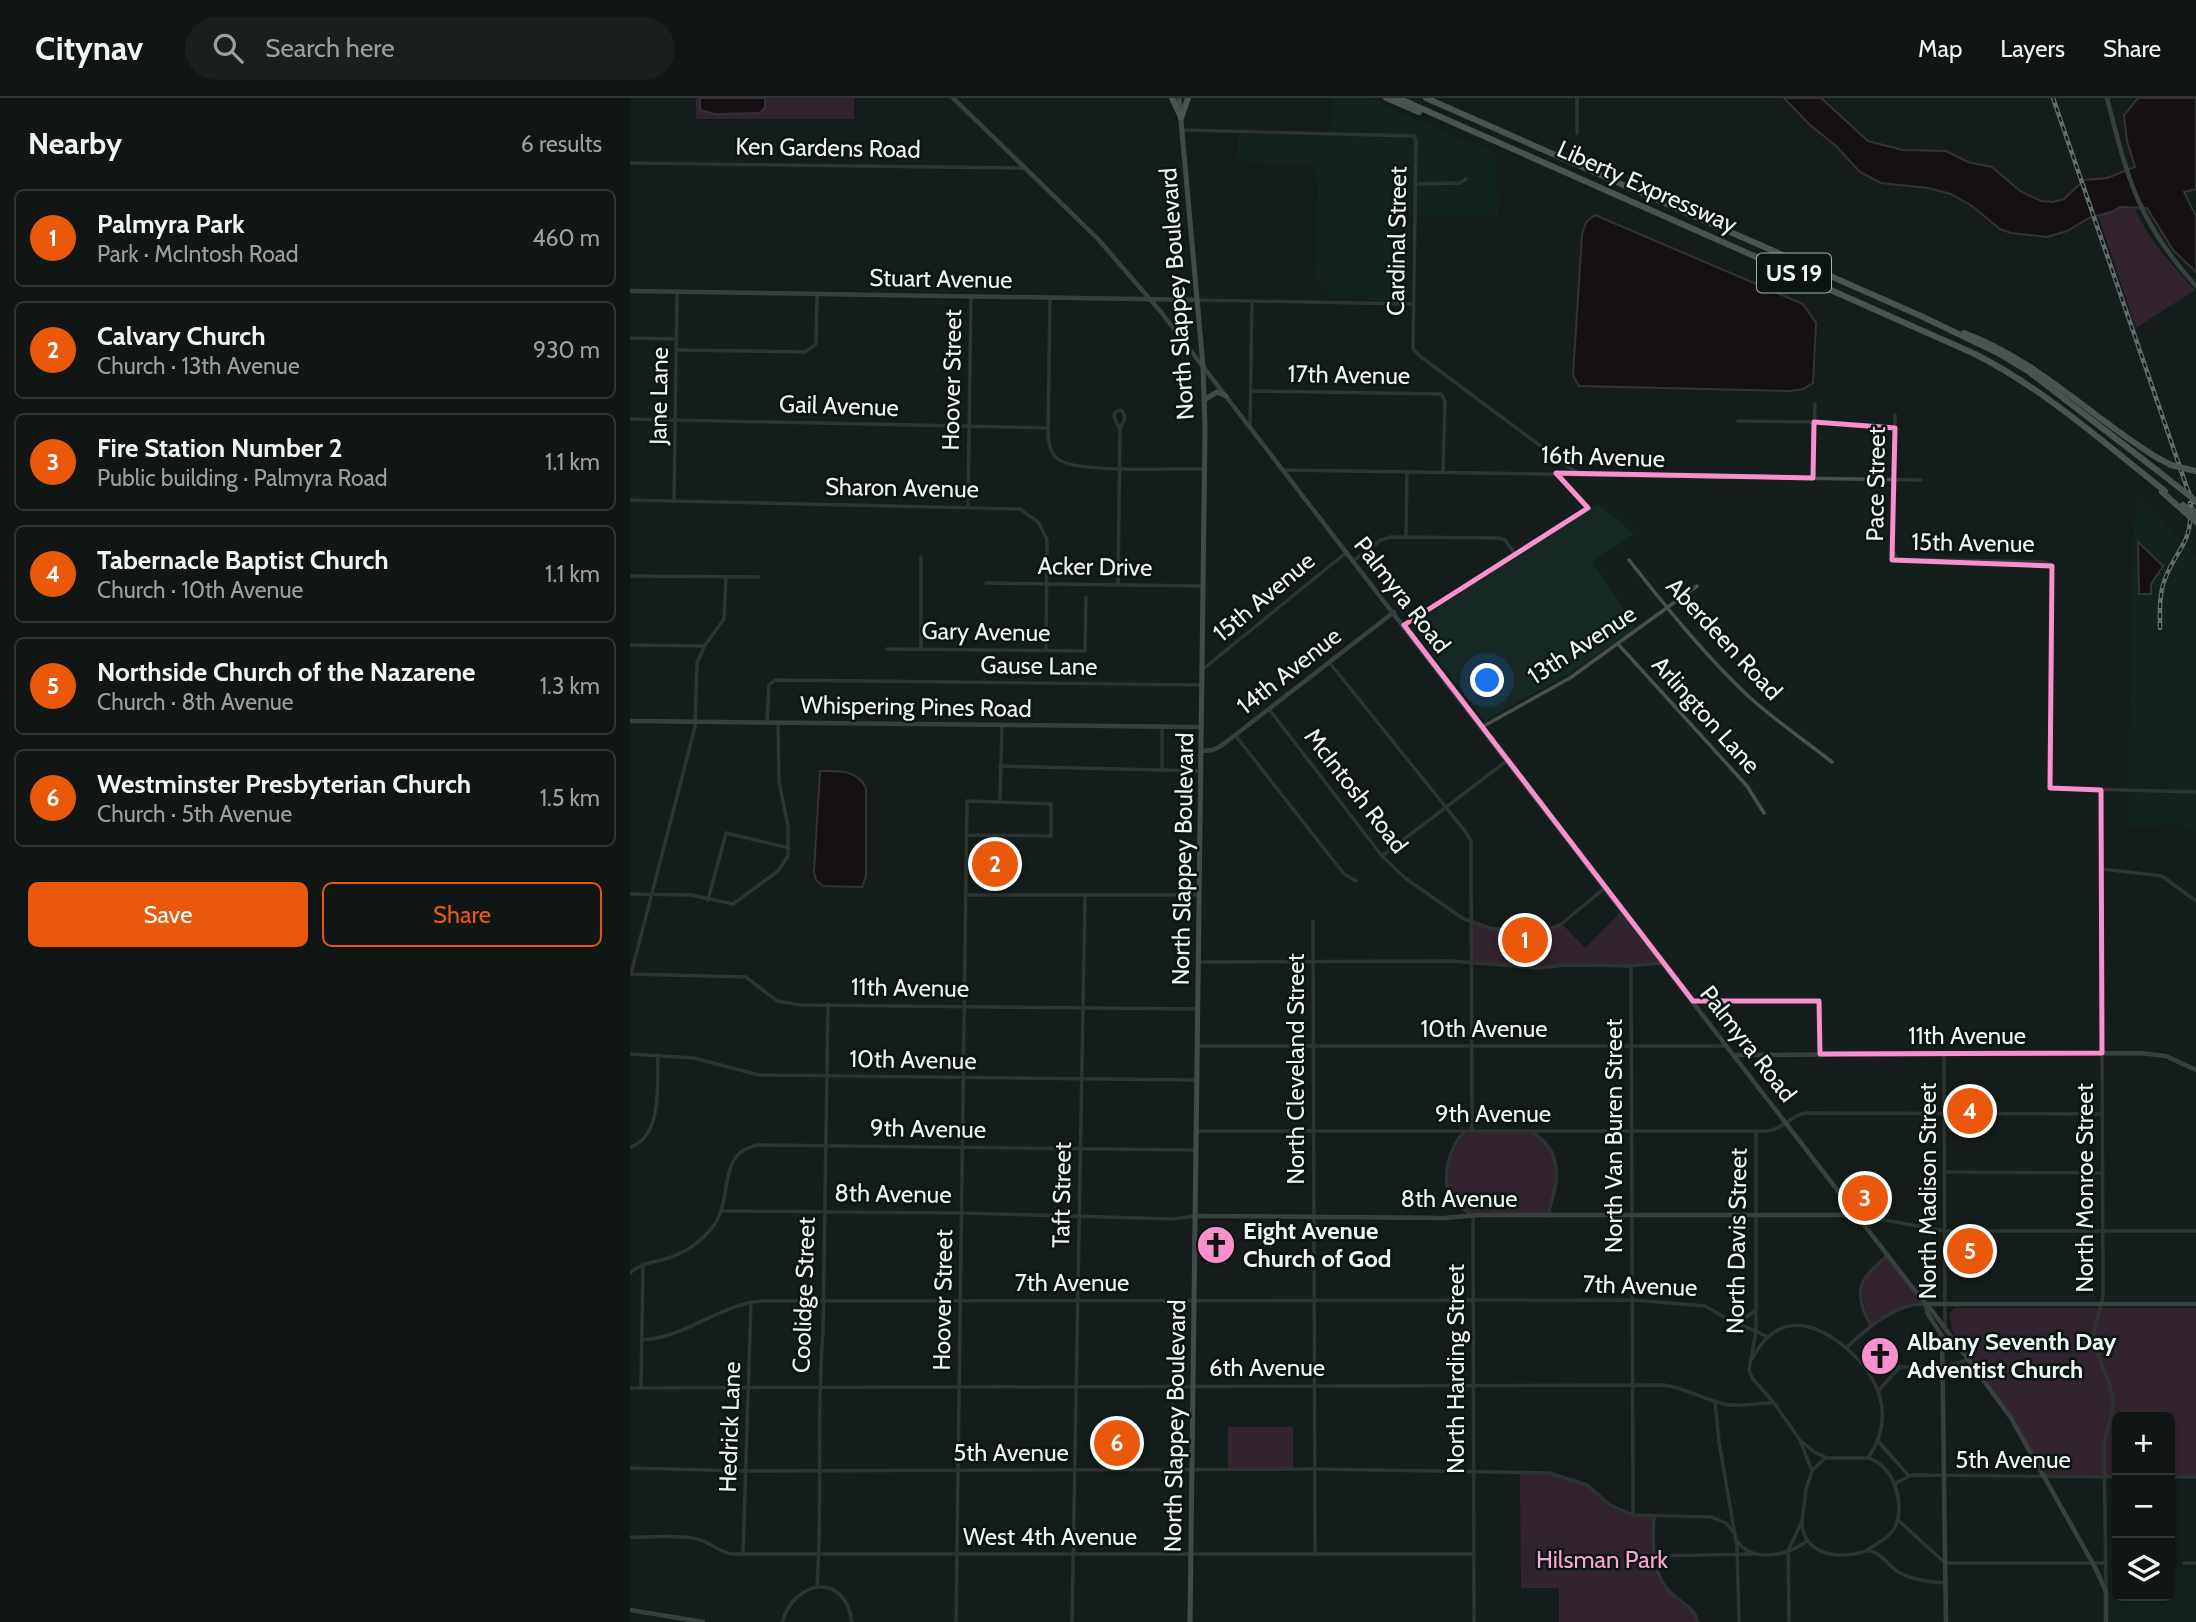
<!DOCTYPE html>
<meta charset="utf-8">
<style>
:root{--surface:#0f1614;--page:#181f1d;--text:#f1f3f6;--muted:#9b9fa0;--line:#2f3534;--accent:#ea580c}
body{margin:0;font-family:Cabin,sans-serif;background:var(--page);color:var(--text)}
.controls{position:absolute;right:21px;bottom:21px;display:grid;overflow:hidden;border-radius:10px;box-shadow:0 2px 5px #0004}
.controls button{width:63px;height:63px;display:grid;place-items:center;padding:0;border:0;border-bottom:2px solid var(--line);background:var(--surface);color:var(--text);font:35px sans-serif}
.you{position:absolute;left:858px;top:583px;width:24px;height:24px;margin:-18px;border:5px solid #fff;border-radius:50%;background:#1a73e8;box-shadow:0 0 0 10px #1a73e833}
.badge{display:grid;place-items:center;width:46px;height:46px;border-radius:50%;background:var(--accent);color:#fff;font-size:23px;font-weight:700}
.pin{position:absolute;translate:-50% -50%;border:4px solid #fff;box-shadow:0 2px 7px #0006}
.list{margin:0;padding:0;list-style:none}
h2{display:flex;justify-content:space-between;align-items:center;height:91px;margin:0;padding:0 28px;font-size:30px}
h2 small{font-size:23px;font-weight:400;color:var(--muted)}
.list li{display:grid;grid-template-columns:46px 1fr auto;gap:21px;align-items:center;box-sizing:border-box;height:98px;margin:0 14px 14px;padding:0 14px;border:2px solid var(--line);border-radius:10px}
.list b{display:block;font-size:26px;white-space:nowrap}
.list p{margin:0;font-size:23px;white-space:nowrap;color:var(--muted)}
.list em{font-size:23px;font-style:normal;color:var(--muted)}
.actions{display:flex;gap:14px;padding:21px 28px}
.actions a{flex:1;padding:16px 0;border:2px solid var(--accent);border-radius:10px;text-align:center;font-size:24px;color:var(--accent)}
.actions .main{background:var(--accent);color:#fff}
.icon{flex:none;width:38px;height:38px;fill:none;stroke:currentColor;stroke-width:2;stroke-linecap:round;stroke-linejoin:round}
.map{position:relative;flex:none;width:1566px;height:1524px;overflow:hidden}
header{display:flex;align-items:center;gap:42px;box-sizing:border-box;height:98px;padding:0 35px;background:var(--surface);border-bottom:2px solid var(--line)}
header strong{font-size:33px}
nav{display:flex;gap:38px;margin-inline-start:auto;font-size:24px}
.search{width:490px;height:63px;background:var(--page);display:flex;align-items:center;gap:18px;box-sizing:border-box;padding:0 24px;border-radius:38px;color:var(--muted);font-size:26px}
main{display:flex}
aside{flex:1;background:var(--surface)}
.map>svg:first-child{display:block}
</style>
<header>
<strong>Citynav</strong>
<div class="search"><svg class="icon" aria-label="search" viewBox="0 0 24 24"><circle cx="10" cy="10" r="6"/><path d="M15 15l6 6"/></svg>Search here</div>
<nav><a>Map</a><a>Layers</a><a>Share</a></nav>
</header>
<main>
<aside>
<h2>Nearby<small>6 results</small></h2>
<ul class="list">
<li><span class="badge">1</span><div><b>Palmyra Park</b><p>Park · McIntosh Road</p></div><em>460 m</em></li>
<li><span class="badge">2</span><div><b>Calvary Church</b><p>Church · 13th Avenue</p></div><em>930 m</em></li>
<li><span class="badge">3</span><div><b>Fire Station Number 2</b><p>Public building · Palmyra Road</p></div><em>1.1 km</em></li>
<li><span class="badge">4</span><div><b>Tabernacle Baptist Church</b><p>Church · 10th Avenue</p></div><em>1.1 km</em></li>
<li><span class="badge">5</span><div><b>Northside Church of the Nazarene</b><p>Church · 8th Avenue</p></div><em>1.3 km</em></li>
<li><span class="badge">6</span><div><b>Westminster Presbyterian Church</b><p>Church · 5th Avenue</p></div><em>1.5 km</em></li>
</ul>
<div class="actions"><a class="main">Save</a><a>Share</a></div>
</aside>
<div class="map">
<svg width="1566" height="1524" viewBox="0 0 1566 1524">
<rect width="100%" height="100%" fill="#141e1b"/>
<!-- built -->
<g fill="#162823">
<path d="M704,0h32l131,56 1,63h-87v84l-76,-2 -18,-20 1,-98 -4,-12 -8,-5 -46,-1 -19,-2 -3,-3v-23l94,2z"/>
<path d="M1505,394l61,63v276l-16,-6 -53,2z"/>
<path d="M968,406l37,30 -43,28 44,66 -66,45 -85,48 -74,-96z"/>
<path d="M1540,1470h26v54h-86l1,-53h6v27h53z"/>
</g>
<!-- green -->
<g fill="#572d45">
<rect x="66" y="0" width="158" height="21"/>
<path d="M1490,109h14c17,37 35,54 61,83l-59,38 -38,-113 13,-3z"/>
<path d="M993,812l40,52 -27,4 -99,1 -64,-6 -1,-37c35,9 56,8 91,1l22,23z"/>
<path d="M835,1033h63l11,6 16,19v31l-7,28c-14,0 -66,3 -76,0 -37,-14 -24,-60 -7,-84z"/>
<path d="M1258,1158l37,47h-14l-39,22c-16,-35 -13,-44 16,-69z"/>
<path d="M1325,1210h241v168l-26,1v-60h-53v60h-72c-10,-19 -21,-39 -32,-58 -20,-32 -64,-68 -63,-107z"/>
<path d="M598,1329h65v42l-65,1z"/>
<path d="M890,1375l29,1 38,12 23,21 25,10h18c1,22 -2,51 11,70 10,14 24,16 34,35h-139v-34h-38z"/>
</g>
<!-- water -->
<g fill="#17000c" stroke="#584a51" stroke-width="2">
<path d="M70,0h65v9l-5,6 -45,1 -15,-4z"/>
<path d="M1154,0h37l47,43 35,9 43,1 22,11 24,5 28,24 21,10 12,1 11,-3 20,-19 23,-2 28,-11 -8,-26 -3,-26 14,-17h58v91l-12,3 12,24v56l-23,-22 -26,-42 -27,-1 -9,5 -22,6 -22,13 -20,6 -36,-4 -11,-4 -28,-23 -21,-12 -23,-6 -47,-5 -21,-11 -24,-26 -27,-22z"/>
<path d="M965,117l208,89 13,19 -3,60 -10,6 -13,2 -211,-5 -6,-11 9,-140 4,-13z"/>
<path d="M1508,444l25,24 -12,18v10h-12z"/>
<path d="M190,673c18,0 37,-2 46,17v88l-4,11 -39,-1 -7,-6 -2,-8z"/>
</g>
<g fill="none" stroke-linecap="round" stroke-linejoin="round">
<!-- street -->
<g stroke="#4a4f4d" stroke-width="3.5">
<path d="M552,32l232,6 2,5 -3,208 8,8 156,116"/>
<path d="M947,35v-35"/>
<path d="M0,65l395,5"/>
<path d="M785,86l45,-1 6,-4"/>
<path d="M420,200l-2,137c1,9 2,18 10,24 18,15 117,9 145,10"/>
<path d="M568,202l215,4"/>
<path d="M0,240l47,1"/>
<path d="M48,252l127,2 11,-8 1,-50"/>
<path d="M621,293l190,3 4,7 -2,70"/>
<path d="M1265,317l-3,133 5,11 148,3 7,4 -2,222 146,4"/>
<path d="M0,321l418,9"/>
<path d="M1108,323l76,1 81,6"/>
<path d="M620,329l2,-126"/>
<path d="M653,372l638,10"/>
<path d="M1183,380l2,-74"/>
<path d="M0,402l390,9 18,13 9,17 -1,111"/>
<path d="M44,403l3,-209"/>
<path d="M338,408l3,-209"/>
<path d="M776,438l1,-64"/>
<path d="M724,462l27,-20 10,-3 108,1 6,2 10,14"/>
<path d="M999,462c37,47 75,94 118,135 26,24 57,45 85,67"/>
<path d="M0,478l129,1"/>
<path d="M356,485l216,3"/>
<path d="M488,486l2,-155 5,-11 -2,-6 -3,-2 -5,2 -1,5 6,12"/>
<path d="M774,527l184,-117 -32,-35"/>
<path d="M988,546l129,142 17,27"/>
<path d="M0,547l74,1"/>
<path d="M257,551l198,2 1,-54"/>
<path d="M291,551v-92"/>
<path d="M699,564l136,169 6,10 1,290"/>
<path d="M573,571l144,-117"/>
<path d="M639,611l113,147 23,22 57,40 27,10 38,3 18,-1 15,-5 46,-38"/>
<path d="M137,624l2,-37 6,-5 426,5"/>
<path d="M852,629l88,-49 127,-92"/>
<path d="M605,637l109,139 12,7"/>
<path d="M370,668l201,5"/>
<path d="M532,672v-43"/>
<path d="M1471,692l2,503c0,15 -9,27 -9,42 1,24 19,45 19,69 0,14 -8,27 -9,42l2,144"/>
<path d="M370,703l2,-76"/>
<path d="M752,758l126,-96"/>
<path d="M1472,771l60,7 34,25"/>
<path d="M0,796l61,1 42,9 45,-33 10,-15v-30l-9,-44 -1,-59"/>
<path d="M337,797h232"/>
<path d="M78,802l18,-67 63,15"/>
<path d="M683,823l2,633"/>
<path d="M569,864l252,-1 86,7 30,-3 64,1 30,-3"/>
<path d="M1001,868l2,549"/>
<path d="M0,876l116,3 31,24 24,4 397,4"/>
<path d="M1,876l64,-247 2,-64 8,-18 19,-26 2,-42"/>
<path d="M1063,903h126l1,53"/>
<path d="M568,948h528"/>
<path d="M0,956l64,4 65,17 438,5"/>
<path d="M1314,956l1,274"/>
<path d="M567,1033h571c16,-2 22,-16 38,-18l297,1"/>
<path d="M900,1033c22,12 30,32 25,57 -2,10 -6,17 -6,28"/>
<path d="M1126,1033v200l-7,39 4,9 21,24 26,37 12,31 -6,18 -4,32 -14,30 1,71"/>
<path d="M834,1034c-14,14 -23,46 -13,65 5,8 14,13 22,19l1,406"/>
<path d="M0,1049c33,-10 27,-65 28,-92"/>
<path d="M1315,1074l158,1"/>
<path d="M91,1113l240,2 213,6 20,-3"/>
<path d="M1227,1117l88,16h251"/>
<path d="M0,1175c11,-10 22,-10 35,-14 21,-6 36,-16 49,-34 20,-28 2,-71 43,-80l439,5"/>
<path d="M1108,1225l18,-13"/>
<path d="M1241,1228c-19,-37 -12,-46 17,-71"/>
<path d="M11,1242c45,-2 81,-37 121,-39l871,-1 72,6 21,12 42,19"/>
<path d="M1217,1249c21,-19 48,-44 78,-43"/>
<path d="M1122,1261c24,-46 59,-40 94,-11 34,29 50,70 22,110h-43l-13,13"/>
<path d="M1234,1265l36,4"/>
<path d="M11,1289l2,-123"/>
<path d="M0,1290l1034,-3c21,3 39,14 60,19 16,4 33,-2 50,-1"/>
<path d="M1248,1293l22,-24h42l26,-7"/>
<path d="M1085,1303l4,41 18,105 2,75"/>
<path d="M1247,1342l32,36"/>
<path d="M1172,1344l12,10 11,5"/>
<path d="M0,1370l116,3 568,-2 235,4 38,12 23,20 23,10 78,2 15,6 9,11"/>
<path d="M1540,1379h26"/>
<path d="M1264,1386l18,-9 205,2"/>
<path d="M1024,1418c-1,23 -3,51 11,70 10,15 28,18 33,36"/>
<path d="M1268,1422l47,43h160"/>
<path d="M1172,1424c1,29 28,36 53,32 6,-1 10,-4 16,-3 12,4 16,13 26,20 13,9 33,11 48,12"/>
<path d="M0,1439c22,1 46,-3 67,2 14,3 22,14 36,15h741"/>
<path d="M1107,1443c16,22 50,15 70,0"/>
<path d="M1237,1452c10,-6 25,-14 29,-25 9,-23 -3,-60 -28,-67"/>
<path d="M113,1456l8,-252"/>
<path d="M1025,1458l98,-2"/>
<path d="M1554,1465h12"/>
<path d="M187,1489c6,-86 -1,-171 6,-256l5,-327"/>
<path d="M152,1524c13,-43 63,-50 70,0"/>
<path d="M326,1524l11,-821 84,3v32l-84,-1"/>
<path d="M442,1524l13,-727"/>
</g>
<!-- secondary -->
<g stroke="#646c69" stroke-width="4.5">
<path d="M323,0l145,141 63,73 751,975 21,25 78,106 85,151 10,23v30"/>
<path d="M1477,0c21,82 31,124 89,188"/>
<path d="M0,193l568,9"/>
<path d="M0,623l572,6"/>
<path d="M572,653l11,-1 8,-4 173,-134"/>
<path d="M1106,957l404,-2 26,3 30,14"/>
<path d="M565,1118l249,2 35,-3h377"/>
<path d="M1295,1206h271"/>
<path d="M1296,1207l2,9 14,22 4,286"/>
<path d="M0,1512l73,12"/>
</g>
<!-- primary -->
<g stroke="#78827f" stroke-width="5">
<path d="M549,0l24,268 2,62 -15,1194"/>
<path d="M574,302l13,-8 9,4"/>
</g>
<!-- highway -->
<g stroke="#8a9793" stroke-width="6">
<path d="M542,0l8,17"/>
<path d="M756,0l33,14"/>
<path d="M768,0l577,256c69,35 129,89 190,137"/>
<path d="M796,0l495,218 75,36 32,19 130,100"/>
<path d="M551,20l7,-20"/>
<path d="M1334,235c73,27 127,84 192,124"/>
</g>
<!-- rail casing -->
<g stroke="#c4ccc9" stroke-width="4.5">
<g id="rail">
<path d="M1423,0l134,390 9,21"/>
<path d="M1530,530c0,-17 -1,-34 5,-49 13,-34 28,-34 25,-76"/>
</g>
</g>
<!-- rail -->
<use href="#rail" stroke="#0b1512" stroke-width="2" stroke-dasharray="5" stroke-linecap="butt"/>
<!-- highway-bridge -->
<g stroke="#8a9793" stroke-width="6">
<path d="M1526,359l15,8 25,6"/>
<path d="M1528,373l38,30"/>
<path d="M1532,394l34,30"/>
<path d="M1553,407l13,11"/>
</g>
</g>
<!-- marked area -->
<path d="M0 0H1566V1524H0ZM1184,324l81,6 -3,132 160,6 -2,222 51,2 1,263 -282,1 -1,-53h-126l-289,-376 184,-117 -32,-35 257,5z" fill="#141e1b" fill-opacity=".55" fill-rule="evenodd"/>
<path fill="none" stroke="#f890cb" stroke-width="5" stroke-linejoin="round" d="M1184,324l81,6 -3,132 160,6 -2,222 51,2 1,263 -282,1 -1,-53h-126l-289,-376 184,-117 -32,-35 257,5z"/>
<!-- icons -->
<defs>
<g id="church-disc" transform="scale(2.0125)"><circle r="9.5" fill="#f890cb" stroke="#0b1512"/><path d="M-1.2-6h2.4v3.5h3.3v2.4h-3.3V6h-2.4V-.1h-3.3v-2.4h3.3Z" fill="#111"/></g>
</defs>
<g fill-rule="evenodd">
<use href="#church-disc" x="586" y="1147"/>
<use href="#church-disc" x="1250" y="1258"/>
</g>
<g text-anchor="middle" stroke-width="5" stroke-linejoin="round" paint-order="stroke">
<!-- shield labels -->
<rect fill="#0b1512" stroke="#aab2b0" stroke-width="2" x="1127" y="155.5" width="74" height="39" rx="5"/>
<g font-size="23" font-weight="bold" fill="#eef5f3">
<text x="1164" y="183">US 19</text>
</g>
<!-- street labels -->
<g font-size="24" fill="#eef5f3" stroke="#0b1512">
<text transform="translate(198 50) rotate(1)" y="8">Ken Gardens Road</text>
<text transform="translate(1017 89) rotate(24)" y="8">Liberty Expressway</text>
<text transform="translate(767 143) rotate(-89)" y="8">Cardinal Street</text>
<text transform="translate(311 181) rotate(1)" y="8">Stuart Avenue</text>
<text transform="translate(547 196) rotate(-94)" y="8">North Slappey Boulevard</text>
<text transform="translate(719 277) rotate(1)" y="8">17th Avenue</text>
<text transform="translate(322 282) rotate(-89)" y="8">Hoover Street</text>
<text transform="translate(29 298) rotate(-89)" y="8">Jane Lane</text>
<text transform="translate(209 308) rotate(2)" y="8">Gail Avenue</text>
<text transform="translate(973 359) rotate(2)" y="8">16th Avenue</text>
<text transform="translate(1246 386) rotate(-89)" y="8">Pace Street</text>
<text transform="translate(272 390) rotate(1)" y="8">Sharon Avenue</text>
<text transform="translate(1343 445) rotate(1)" y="8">15th Avenue</text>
<text transform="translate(465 469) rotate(1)" y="8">Acker Drive</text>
<text transform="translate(772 497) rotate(52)" y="8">Palmyra Road</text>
<text transform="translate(634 499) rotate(-40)" y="8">15th Avenue</text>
<text transform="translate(356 534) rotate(1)" y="8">Gary Avenue</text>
<text transform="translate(1094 541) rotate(47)" y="8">Aberdeen Road</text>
<text transform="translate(952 547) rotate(-33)" y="8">13th Avenue</text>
<text transform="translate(409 568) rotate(1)" y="8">Gause Lane</text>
<text transform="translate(659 573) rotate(-38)" y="8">14th Avenue</text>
<text transform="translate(286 609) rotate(1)" y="8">Whispering Pines Road</text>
<text transform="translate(1076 617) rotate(48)" y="8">Arlington Lane</text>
<text transform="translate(726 693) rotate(52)" y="8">McIntosh Road</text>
<text transform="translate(553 761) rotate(-89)" y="8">North Slappey Boulevard</text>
<text transform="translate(280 890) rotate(1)" y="8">11th Avenue</text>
<text x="854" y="939">10th Avenue</text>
<text x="1337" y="946">11th Avenue</text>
<text transform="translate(1118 946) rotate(52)" y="8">Palmyra Road</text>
<text transform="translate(283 962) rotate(1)" y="8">10th Avenue</text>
<text transform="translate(666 971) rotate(-90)" y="8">North Cleveland Street</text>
<text x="863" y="1024">9th Avenue</text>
<text transform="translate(298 1031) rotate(1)" y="8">9th Avenue</text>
<text transform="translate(984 1038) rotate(-90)" y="8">North Van Buren Street</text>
<text transform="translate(1455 1090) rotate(-90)" y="8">North Monroe Street</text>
<text transform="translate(1298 1093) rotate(-90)" y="8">North Madison Street</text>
<text transform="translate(263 1096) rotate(1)" y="8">8th Avenue</text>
<text transform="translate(432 1097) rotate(-89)" y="8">Taft Street</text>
<text x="829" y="1109">8th Avenue</text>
<text transform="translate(1107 1143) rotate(-89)" y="8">North Davis Street</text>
<text x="442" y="1193">7th Avenue</text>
<text transform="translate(1010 1188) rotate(2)" y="8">7th Avenue</text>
<text transform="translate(174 1197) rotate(-88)" y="8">Coolidge Street</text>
<text transform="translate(313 1202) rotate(-89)" y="8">Hoover Street</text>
<text x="637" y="1278">6th Avenue</text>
<text transform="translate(826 1271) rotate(-90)" y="8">North Harding Street</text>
<text transform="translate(545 1328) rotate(-89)" y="8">North Slappey Boulevard</text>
<text transform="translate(100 1329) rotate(-88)" y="8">Hedrick Lane</text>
<text x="381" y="1363">5th Avenue</text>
<text x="1383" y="1370">5th Avenue</text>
<text x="420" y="1447">West 4th Avenue</text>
</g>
<!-- poi labels -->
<g font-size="24" font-weight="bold" fill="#eef5f3" stroke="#0b1512" text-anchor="start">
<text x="613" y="1141">Eight Avenue<tspan x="613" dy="28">Church of God</tspan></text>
<text x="1277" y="1252">Albany Seventh Day<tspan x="1277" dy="28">Adventist Church</tspan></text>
</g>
<!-- park labels -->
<g font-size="24" fill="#faa6d4" stroke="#0b1512">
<text x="972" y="1470">Hilsman Park</text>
</g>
</g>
</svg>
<div class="controls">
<button>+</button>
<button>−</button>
<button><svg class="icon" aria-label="layers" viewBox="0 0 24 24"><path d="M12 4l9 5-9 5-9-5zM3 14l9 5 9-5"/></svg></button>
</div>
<div class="you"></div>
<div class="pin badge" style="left:895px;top:842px">1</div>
<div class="pin badge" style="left:365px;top:766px">2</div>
<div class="pin badge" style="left:1235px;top:1100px">3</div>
<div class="pin badge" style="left:1340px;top:1013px">4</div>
<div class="pin badge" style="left:1340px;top:1153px">5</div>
<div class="pin badge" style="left:487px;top:1345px">6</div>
</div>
</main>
